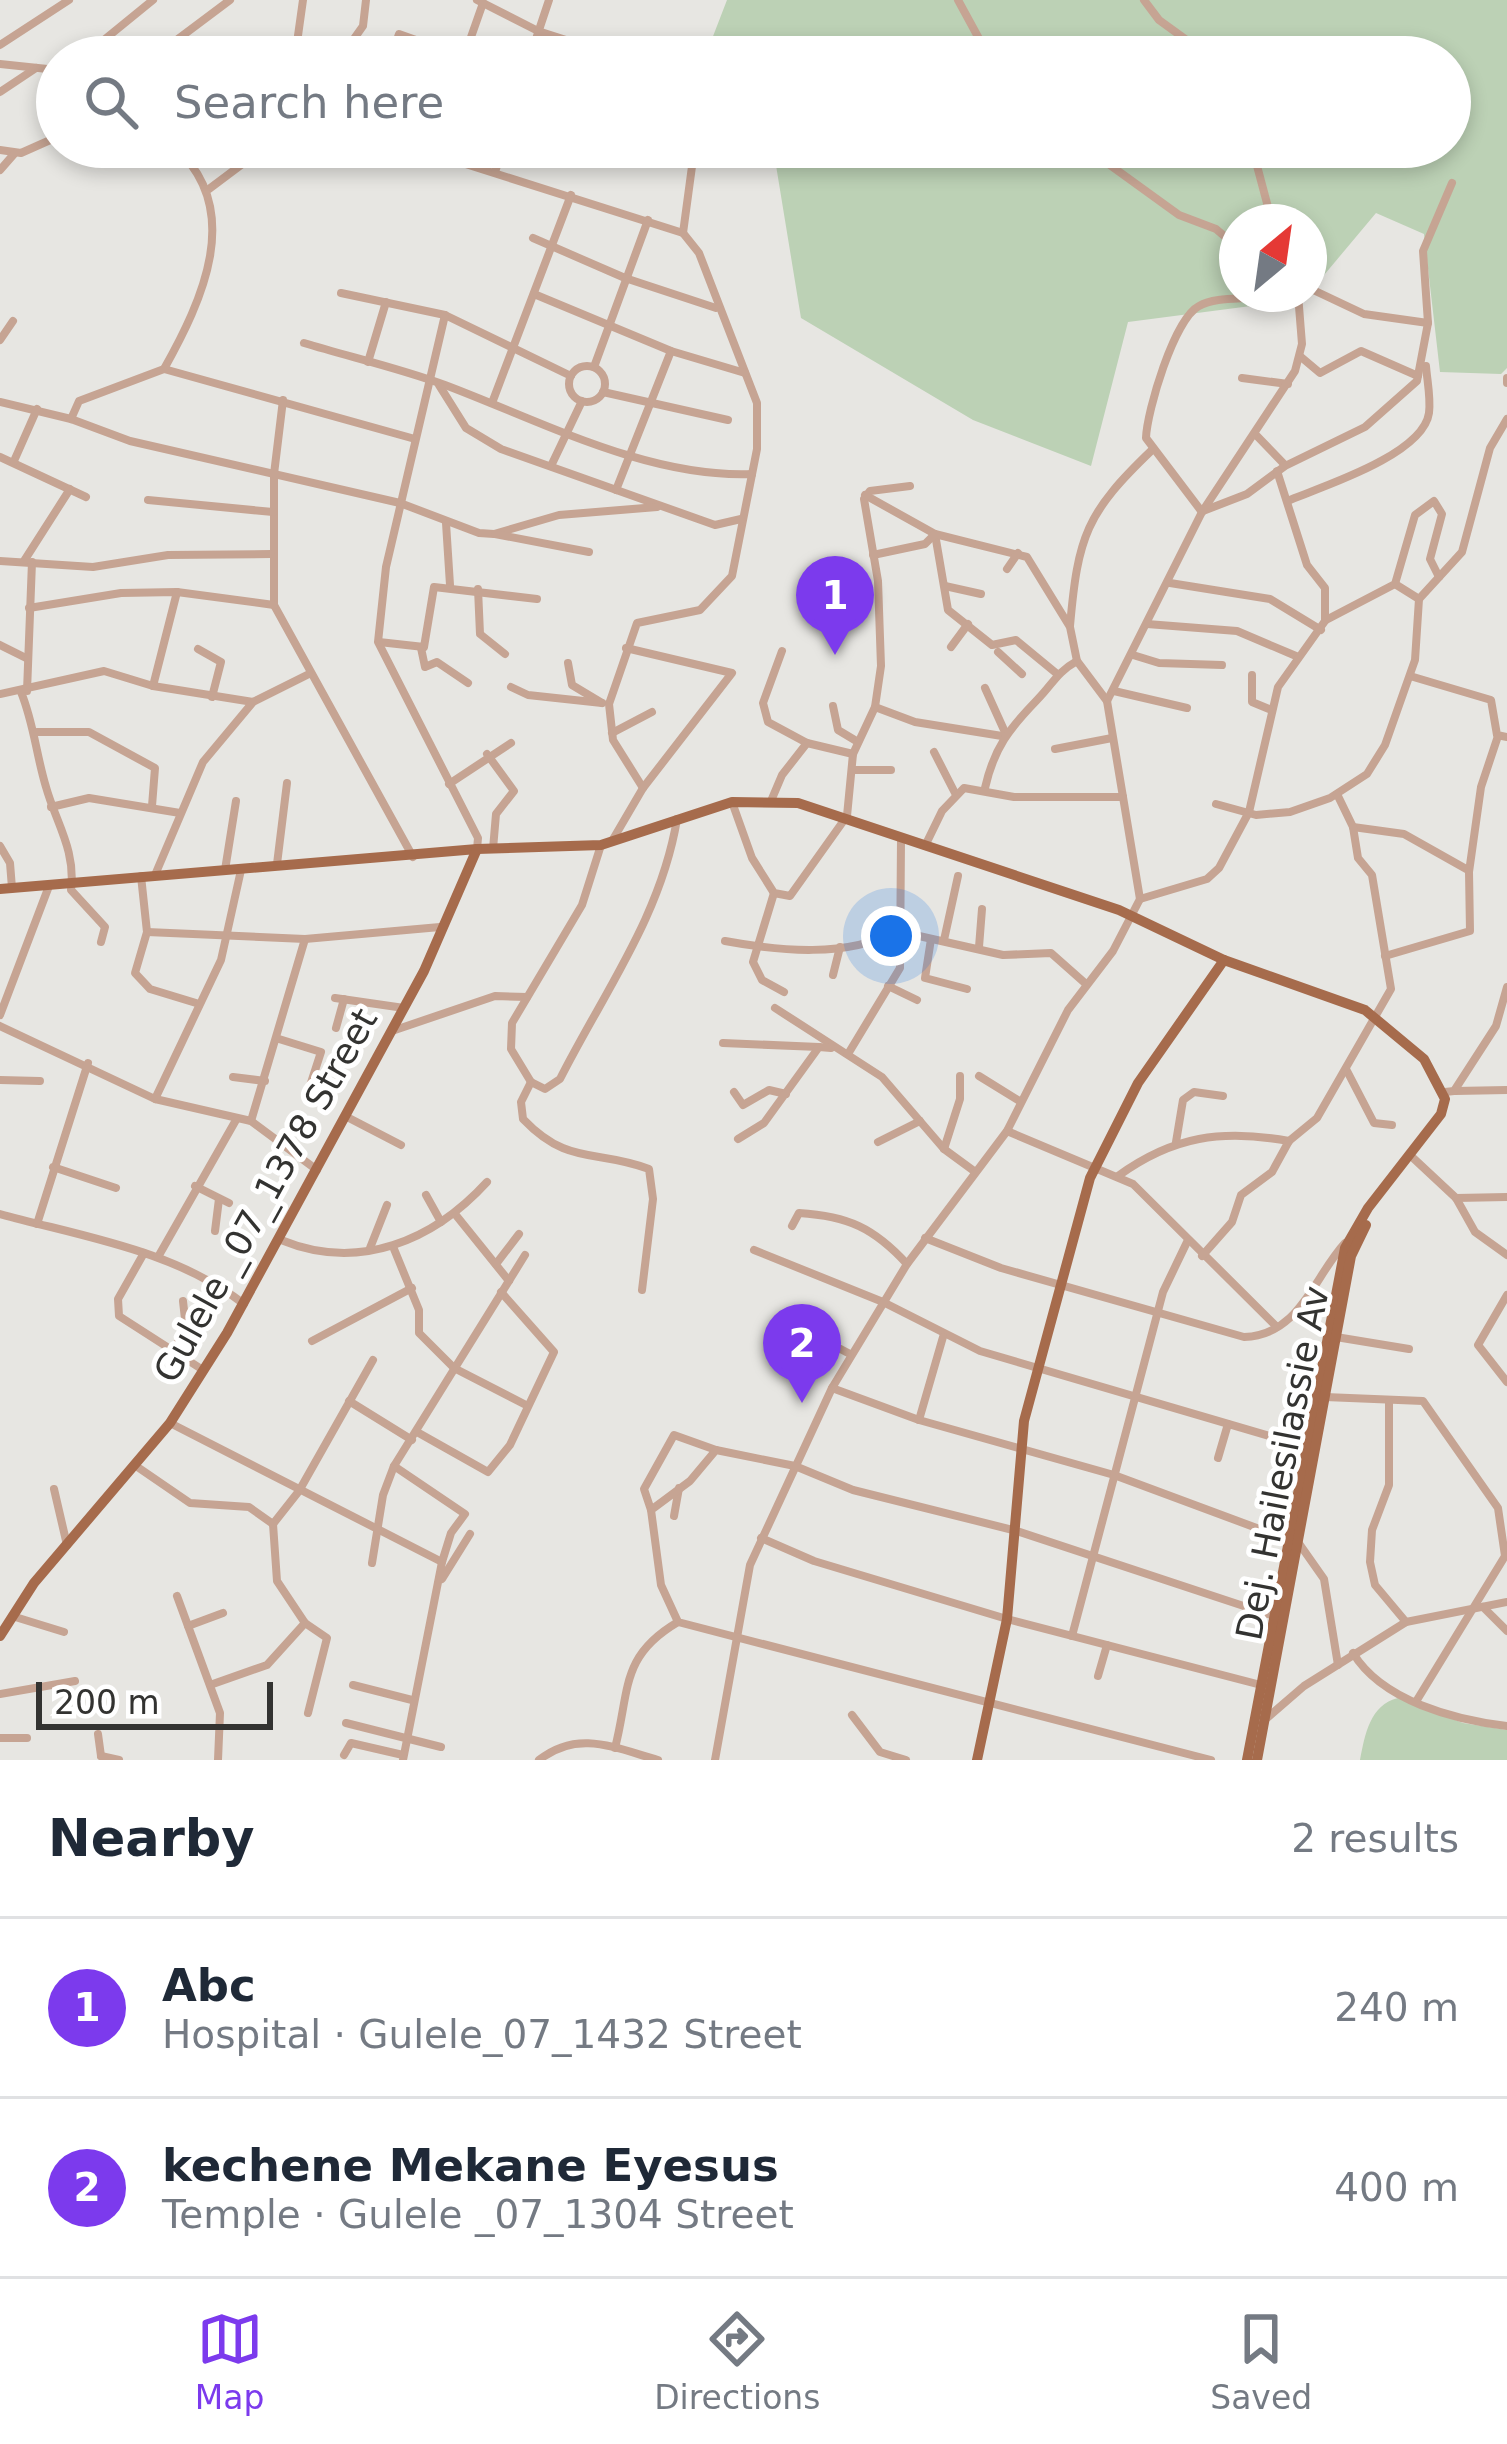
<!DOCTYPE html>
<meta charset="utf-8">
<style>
:root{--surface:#fff;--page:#f2f2f3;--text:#1f2937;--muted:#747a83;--line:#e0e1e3;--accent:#7c3aed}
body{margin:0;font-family:"DejaVu Sans",sans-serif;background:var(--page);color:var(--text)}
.compass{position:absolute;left:1219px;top:204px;width:108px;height:108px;border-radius:50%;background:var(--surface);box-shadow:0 6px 18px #0003;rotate:29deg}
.scale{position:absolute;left:36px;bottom:30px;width:237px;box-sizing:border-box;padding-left:12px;border:6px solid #333331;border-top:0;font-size:33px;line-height:42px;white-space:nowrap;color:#333331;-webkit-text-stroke:9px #fff;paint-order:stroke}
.you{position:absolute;left:891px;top:936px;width:42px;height:42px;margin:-30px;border:9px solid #fff;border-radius:50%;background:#1a73e8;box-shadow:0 0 0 18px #1a73e833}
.badge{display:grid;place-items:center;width:78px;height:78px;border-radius:50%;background:var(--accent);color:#fff;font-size:39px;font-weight:700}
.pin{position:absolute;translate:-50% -99px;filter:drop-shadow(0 3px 6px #0008)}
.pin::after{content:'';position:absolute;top:63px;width:42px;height:36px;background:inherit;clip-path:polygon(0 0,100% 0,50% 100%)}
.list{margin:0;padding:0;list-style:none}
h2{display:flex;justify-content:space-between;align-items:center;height:156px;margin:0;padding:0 48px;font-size:51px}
h2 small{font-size:39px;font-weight:400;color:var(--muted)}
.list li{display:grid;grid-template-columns:78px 1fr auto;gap:36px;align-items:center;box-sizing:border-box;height:180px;padding:0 48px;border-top:3px solid var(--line)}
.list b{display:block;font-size:45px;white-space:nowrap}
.list p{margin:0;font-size:39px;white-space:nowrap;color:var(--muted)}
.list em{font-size:39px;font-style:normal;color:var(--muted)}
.icon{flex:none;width:66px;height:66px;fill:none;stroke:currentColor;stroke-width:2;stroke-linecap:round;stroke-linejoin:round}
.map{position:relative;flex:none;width:1507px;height:1760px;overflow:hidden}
.search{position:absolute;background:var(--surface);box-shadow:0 6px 18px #0003;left:36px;right:36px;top:36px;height:132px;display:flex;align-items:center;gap:30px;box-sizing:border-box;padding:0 42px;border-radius:66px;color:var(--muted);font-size:45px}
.sheet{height:516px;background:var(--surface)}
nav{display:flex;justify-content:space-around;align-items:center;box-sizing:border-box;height:168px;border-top:3px solid var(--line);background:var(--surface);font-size:33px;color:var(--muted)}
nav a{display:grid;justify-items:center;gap:6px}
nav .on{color:var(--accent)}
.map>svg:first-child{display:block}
</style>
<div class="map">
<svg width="1507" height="1760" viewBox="0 0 1507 1760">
<rect width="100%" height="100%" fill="#e7e6e2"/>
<!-- green -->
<g fill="#bcd1b5">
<path d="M727,0h780v368l-6,6 -61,-2 -16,-138 -48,-21 -67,80v-71h-72v72h71l-4,5 -176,23 -37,144 -118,-46 -172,-102 -28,-171h677v-90h-745z"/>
<path d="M1398,1698l65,25 44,7v30h-147c5,-26 10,-55 38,-62z"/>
</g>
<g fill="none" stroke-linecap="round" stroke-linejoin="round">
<!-- minor -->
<g stroke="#c6a493" stroke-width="8">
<path d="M477,0l61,31 81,26"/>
<path d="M958,0l31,57"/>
<path d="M1144,0l15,20 51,37"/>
<path d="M0,45l69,-45"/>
<path d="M257,51l2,6"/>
<path d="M83,57l70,-57"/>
<path d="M154,57l76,-57"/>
<path d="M295,57l8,-57"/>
<path d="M341,57l22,-31 3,-26"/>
<path d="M391,57l8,-23 65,23"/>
<path d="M464,57l19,-54"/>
<path d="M530,57l19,-57"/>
<path d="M0,64l57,6"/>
<path d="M0,92l36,-24"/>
<path d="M412,147l271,86 16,20 58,150v46l-25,127 -32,34 -63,13 -28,81 4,36 30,48"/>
<path d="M661,147l32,12 -10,74"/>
<path d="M1085,147l94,68 37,14 21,18"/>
<path d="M1252,147l20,75"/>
<path d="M0,150l21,3 36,-16"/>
<path d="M0,170l14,-16"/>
<path d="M495,172l8,-25"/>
<path d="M209,189l56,-42"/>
<path d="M533,238l92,40 91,30"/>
<path d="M1309,288l55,26 64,9"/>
<path d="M341,293l104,22 126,61"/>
<path d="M534,294l137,57 74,22"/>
<path d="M445,315l-59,252 -8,75 100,196 -1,11"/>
<path d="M0,340l13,-19"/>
<path d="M304,343c46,14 95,25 141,42 96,36 202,93 307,89"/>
<path d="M1301,357l19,16 41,-22 57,25"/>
<path d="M368,362l18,-60"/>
<circle cx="587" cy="384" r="18"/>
<path d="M594,367l54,-147"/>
<path d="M164,369l251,70"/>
<path d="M1242,378l46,6"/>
<path d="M1507,378v5"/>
<path d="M439,385l27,43 35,21 214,76 26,-6"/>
<path d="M603,392l125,28"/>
<path d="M283,400l-9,74v131l139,252"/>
<path d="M0,402l71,17 59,22 270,62 79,30 15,1 65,-19 98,-8"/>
<path d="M492,403l79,-208"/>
<path d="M71,419l8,-18 85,-32c38,-68 81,-159 11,-222"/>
<path d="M1257,436l28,29"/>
<path d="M0,457l86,40"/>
<path d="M14,461l23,-52"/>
<path d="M551,466l31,-65"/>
<path d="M616,490l55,-139"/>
<path d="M865,495l70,39 13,76 44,35 24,-5 40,33"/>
<path d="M148,500l125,12"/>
<path d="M1287,501c34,-14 136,-46 142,-88 2,-15 -2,-33 -3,-47"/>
<path d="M1203,511l44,-17 38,-28 80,-39 52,-46 11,-58 -5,-72 29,-68"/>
<path d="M1202,512l-56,-74c1,-27 28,-119 53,-132 20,-11 52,-5 75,-12"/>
<path d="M446,523l4,62"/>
<path d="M495,534l94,18"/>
<path d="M873,555l52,-11 10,-10 92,23 43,70 7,34 30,40"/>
<path d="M0,561l93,6 75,-12 103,-1"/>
<path d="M24,561l46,-72"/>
<path d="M1007,569l11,-16"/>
<path d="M1170,583l100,16 51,31"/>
<path d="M945,586l36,8"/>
<path d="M478,589l2,45 25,20"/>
<path d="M1419,599l43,-47 28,-104 17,-29"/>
<path d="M29,608l92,-15 56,-1 97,13"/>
<path d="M1326,620l69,-36 20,-69 19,-14 8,13 -12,45 9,18"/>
<path d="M1147,624l90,7 59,25"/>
<path d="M1070,626c8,-90 16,-113 82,-176"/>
<path d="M379,642l45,5 10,-60 103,12"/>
<path d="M0,645l26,13"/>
<path d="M951,647l17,-23"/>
<path d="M421,648l4,19 12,-5 31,21"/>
<path d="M198,649l23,13 -9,35"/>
<path d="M782,651l-19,52 5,19 39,21 46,11"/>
<path d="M998,652l24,22"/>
<path d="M1133,655l26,8 63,2"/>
<path d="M568,663l4,22 30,18"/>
<path d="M1252,675v27l17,7"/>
<path d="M1410,676l81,24 6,35 10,2"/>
<path d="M153,686l24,-94"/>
<path d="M511,687l17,8 74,8"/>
<path d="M985,688l19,42"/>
<path d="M27,691l5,-129"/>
<path d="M1114,691l73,17"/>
<path d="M21,692c13,32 15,62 25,95 10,36 30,63 25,103l34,37 -4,15"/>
<path d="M0,694l104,-23 49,15 100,16 56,-28"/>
<path d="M833,706l5,24 20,12"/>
<path d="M875,707l40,15 87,14"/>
<path d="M37,732h52l66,36 -3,38"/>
<path d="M612,733l40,-21"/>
<path d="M1055,749l57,-11"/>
<path d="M934,752l21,41"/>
<path d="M487,754l27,37 -18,23 -3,35"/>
<path d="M853,770h38"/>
<path d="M449,784l62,-41"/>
<path d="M985,788c9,-40 24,-59 52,-88 15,-15 20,-28 40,-39"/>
<path d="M771,801l11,-26 25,-32"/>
<path d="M732,802l20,56 22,35 16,3 57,-80 6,-62 22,-47 6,-41 -3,-85 -14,-82 6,-8 40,-5"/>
<path d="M1216,804l40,11 34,-3 40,-14 37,-24 18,-29 30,-85 4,-61 -24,-15"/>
<path d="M51,807l38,-9 91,15"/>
<path d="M1353,827l51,7 64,36"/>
<path d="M612,841l31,-53 89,-115 -106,-25"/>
<path d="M0,846l10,17 2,25"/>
<path d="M925,846l17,-35 22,-23 50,9h109"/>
<path d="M277,864l10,-81"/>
<path d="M225,870l11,-69"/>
<path d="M155,875l48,-113 50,-60"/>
<path d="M141,876l6,56 -12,41 15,16 46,14"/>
<path d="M774,893l-21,69 9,18 22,12"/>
<path d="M1140,899l67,-20 12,-11 30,-56 29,-125 47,-66v-33l-18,-23 -30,-94"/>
<path d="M147,932l158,7 135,-12"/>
<path d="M931,939l-6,39 42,11"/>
<path d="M944,940l14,-64"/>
<path d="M725,941c54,10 122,17 172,-10l106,24 48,-2 35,31"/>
<path d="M979,947l3,-38"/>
<path d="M1385,956l85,-25 -1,-59 12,-85 17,-51"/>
<path d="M833,975l7,-28"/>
<path d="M888,986l29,14"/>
<path d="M335,998l69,10"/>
<path d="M775,1008l107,69 62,72 30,22"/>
<path d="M0,1015l49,-129"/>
<path d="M0,1026l155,73 96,22 66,49"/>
<path d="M336,1028l8,-29"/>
<path d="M392,1031l103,-35 32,1"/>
<path d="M279,1039l42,13 -13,40"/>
<path d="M723,1043l96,4"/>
<path d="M848,1054l52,-86 1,-128"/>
<path d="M1346,1069l28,54 18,2"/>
<path d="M979,1076l42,26"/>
<path d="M233,1077l32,4"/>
<path d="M0,1080l40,1"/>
<path d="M531,1082l14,7 15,-10c44,-87 101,-163 117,-260"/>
<path d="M531,1082l-10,20 2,17c45,47 72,30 126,50l4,30 -11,91"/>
<path d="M531,1082l-20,-33 1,-26 70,-118 19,-60"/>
<path d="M1455,1091l52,-1"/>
<path d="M734,1092l9,13 26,-15 17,4"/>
<path d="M1445,1092l9,-1 42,-65 11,-39"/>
<path d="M155,1099l66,-139 20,-90"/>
<path d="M347,1117l54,28"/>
<path d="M251,1121l54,-182"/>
<path d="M1007,1131l126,53 144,143"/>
<path d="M738,1139l26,-16 55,-76 12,1"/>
<path d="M878,1142l42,-21"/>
<path d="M1176,1142l7,-42 11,-8 29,4"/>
<path d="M944,1149l16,-50v-23"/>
<path d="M1411,1156l45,42 19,34 32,23"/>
<path d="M53,1167l63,21"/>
<path d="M1118,1176c55,-40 104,-47 171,-35"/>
<path d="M195,1186l34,17"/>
<path d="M426,1195l15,27"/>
<path d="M1456,1198l51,-1"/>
<path d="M0,1214c84,23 174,36 244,90"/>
<path d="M455,1214l54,67"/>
<path d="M37,1224l51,-161"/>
<path d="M792,1226l7,-13c49,3 75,15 108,51"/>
<path d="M215,1231l4,-32"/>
<path d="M925,1238l76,30 243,69c56,-2 69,-59 101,-94"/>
<path d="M281,1240c78,32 152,1 206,-58"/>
<path d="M370,1248l17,-43"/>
<path d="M394,1249l25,61v23l35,35 72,37"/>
<path d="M754,1250l129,52 97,49 327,96"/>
<path d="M144,1253l-26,46 1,17 84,54"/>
<path d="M1202,1256l30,-34 9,-27 31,-23 17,-31 28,-23 74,-129 -19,-114 -14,-17 -5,-31 -16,-33"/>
<path d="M158,1257l78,-137"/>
<path d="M496,1264l23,-30"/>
<path d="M1507,1295l-29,50 29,37"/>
<path d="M793,1324l57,30"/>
<path d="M1336,1337l73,12"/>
<path d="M312,1341l100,-53"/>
<path d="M173,1351l13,-23 -3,-27"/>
<path d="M832,1388l87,32 195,55 175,65"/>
<path d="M1325,1397l98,4 75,107 7,48 -88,144"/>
<path d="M349,1401l63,39"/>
<path d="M1389,1402v83l-17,45 -2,32 5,23 31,37"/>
<path d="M919,1420l24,-83"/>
<path d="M170,1423l272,139"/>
<path d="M417,1432l71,40 22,-27 44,-93 -53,-60"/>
<path d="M1218,1458l10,-34"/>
<path d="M136,1466l54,37 59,4 24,17"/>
<path d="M394,1466l71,48 -14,19 -9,29 -39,198"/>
<path d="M54,1489l13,56"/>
<path d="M651,1510l-7,-21 30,-54 42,15"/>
<path d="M674,1516l5,-28"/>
<path d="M273,1524l4,57 28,42 22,15 -19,75"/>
<path d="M273,1524l26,-33 74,-131"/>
<path d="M761,1538l53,23 193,58 254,66"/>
<path d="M1298,1542l26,37 14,86"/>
<path d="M372,1563l11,-68 11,-29 131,-211"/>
<path d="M442,1579l28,-45"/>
<path d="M177,1596l43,117 -2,47"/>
<path d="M1483,1607l24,24"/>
<path d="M12,1616l52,16"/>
<path d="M188,1626l35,-13"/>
<path d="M1072,1636l91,-344 24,-50"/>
<path d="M1353,1653c29,48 102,67 154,73"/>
<path d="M1098,1676l9,-31"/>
<path d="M210,1685l57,-20 38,-42"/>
<path d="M353,1685l59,15"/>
<path d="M0,1694l75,-13"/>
<path d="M852,1715l28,37 26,8"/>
<path d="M1267,1718l37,-32 102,-64 101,-20"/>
<path d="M346,1723l95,24"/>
<path d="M98,1734l3,22"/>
<path d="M0,1738h27"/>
<path d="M615,1748c15,-58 5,-92 63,-126"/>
<path d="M344,1755l7,-12 52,12"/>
<path d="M101,1756l18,4"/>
<path d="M539,1760c39,-31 76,-12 119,0"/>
<path d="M715,1760l35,-195 82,-177 75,-124 100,-133 61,-121 45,-59 27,-52 -33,-198 95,-189 93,-141 7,-27 -4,-50"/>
<path d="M1211,1760l-533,-138 -17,-37 -10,-75 39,-29 26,-31 79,16 58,24 164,41 257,85"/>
</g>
<!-- major -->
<g stroke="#a66b4c" stroke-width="10">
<path d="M0,889l477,-40 124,-4 131,-43 66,1 321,107 105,50 141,50 59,49 21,40 -4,15 -73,94 -23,40 -98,512"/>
<path d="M0,1636l34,-53 136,-160 57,-90 197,-362 53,-122"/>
<path d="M977,1760l30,-141 17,-198 66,-243 48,-95 86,-123"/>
<path d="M1257,1760l94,-504 15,-31"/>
</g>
</g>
<g text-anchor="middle" stroke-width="10" stroke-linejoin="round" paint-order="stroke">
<!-- street labels -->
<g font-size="36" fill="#333331" stroke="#fff">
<text transform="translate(265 1195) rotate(-61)" y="13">Gulele _07_1378 Street</text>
<text transform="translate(1282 1463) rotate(-79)" y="13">Dej. Hailesilassie Av</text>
</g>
</g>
</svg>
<svg class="compass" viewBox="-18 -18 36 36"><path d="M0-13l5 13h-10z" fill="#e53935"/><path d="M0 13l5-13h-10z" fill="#747a83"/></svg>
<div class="scale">200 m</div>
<div class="you"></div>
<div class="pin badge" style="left:835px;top:655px">1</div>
<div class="pin badge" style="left:802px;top:1403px">2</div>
<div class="search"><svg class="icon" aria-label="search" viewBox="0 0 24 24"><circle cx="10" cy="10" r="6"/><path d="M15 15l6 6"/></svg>Search here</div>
</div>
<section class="sheet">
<h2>Nearby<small>2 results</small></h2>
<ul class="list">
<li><span class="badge">1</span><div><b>Abc</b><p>Hospital · Gulele_07_1432 Street</p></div><em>240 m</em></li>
<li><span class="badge">2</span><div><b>kechene Mekane Eyesus</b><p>Temple · Gulele _07_1304 Street</p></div><em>400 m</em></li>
</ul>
</section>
<nav>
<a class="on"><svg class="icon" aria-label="map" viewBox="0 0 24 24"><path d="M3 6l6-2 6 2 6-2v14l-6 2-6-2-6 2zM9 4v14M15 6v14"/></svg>Map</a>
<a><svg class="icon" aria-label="directions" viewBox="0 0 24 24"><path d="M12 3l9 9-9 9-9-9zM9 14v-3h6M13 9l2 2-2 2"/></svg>Directions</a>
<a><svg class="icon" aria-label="saved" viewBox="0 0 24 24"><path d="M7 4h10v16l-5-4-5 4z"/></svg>Saved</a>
</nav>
